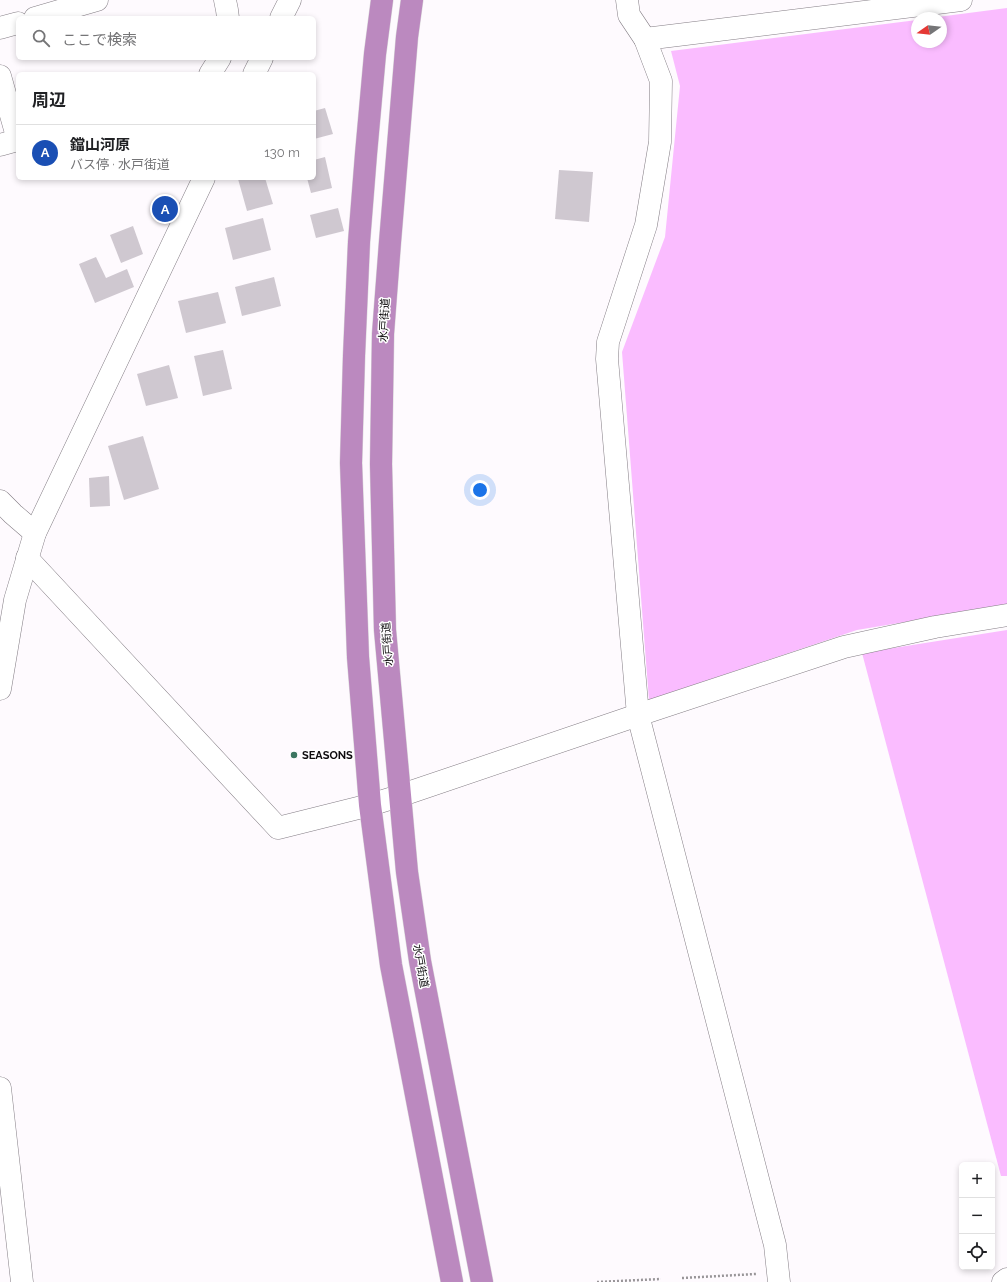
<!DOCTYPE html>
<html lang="ja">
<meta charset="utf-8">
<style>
:root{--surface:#fff;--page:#f6f6f6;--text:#202124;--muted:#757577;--line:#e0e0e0;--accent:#ea580c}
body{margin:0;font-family:Raleway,"Noto Sans JP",sans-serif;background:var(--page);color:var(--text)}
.controls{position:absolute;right:12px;bottom:12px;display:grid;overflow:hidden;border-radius:6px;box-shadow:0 2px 6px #0003}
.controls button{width:36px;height:36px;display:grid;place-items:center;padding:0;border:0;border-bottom:1px solid var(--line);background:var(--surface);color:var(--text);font:20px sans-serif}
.compass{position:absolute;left:911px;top:12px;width:36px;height:36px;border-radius:50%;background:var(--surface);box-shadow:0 2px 6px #0003;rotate:256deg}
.you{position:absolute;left:480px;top:490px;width:14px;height:14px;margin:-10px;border:3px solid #fff;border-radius:50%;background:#1a73e8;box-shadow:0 0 0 6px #1a73e833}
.badge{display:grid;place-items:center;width:26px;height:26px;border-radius:50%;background:var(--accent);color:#fff;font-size:13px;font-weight:700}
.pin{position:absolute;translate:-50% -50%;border:2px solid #fff;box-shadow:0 1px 4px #0006}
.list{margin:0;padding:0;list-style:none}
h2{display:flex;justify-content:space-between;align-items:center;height:52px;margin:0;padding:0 16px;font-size:17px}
h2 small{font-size:13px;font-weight:400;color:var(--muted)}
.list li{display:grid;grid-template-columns:26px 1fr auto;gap:12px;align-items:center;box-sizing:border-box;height:56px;padding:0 16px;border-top:1px solid var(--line)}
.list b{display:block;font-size:15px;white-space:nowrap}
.list p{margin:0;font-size:13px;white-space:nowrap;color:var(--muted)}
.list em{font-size:13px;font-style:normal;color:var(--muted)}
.icon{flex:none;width:22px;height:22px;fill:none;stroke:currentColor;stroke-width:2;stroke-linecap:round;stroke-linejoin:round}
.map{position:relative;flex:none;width:1007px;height:1282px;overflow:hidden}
.search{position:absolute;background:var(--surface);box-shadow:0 2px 6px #0003;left:16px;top:16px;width:300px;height:44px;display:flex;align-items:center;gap:10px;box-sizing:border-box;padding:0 14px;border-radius:6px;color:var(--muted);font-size:15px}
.panel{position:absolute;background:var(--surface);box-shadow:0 2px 6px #0003;left:16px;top:72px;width:300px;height:108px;border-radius:6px}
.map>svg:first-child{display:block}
</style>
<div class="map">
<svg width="1007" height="1282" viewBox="0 0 1007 1282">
<rect width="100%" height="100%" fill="#fefafe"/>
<!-- green -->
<g fill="#fabcff">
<path d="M1007,8v597l-150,25 -208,70 -27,-348 43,-115 15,-151 -9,-35 246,-31v22h24v-24h-11z"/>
<path d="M1007,630v546h-6l-139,-523z"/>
</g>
<!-- building -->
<g fill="#cfc8d0">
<path d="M325,108l8,26 -19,5v-28z"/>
<path d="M325,157l7,31 -21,5 -4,-15h7v-18z"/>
<path d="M559,170l34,2 -4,50 -34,-3z"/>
<path d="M242,178h23l8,26 -26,7 -9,-32z"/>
<path d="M338,208l6,23 -28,7 -6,-23z"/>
<path d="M263,218l8,32 -38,10 -8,-32z"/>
<path d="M133,226l10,28 -22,9 -11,-28z"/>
<path d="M96,257l10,21 21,-9 7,18 -39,16 -16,-39z"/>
<path d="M274,277l7,29 -39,10 -7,-29z"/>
<path d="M218,292l8,31 -40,10 -8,-32z"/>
<path d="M223,350l9,39 -29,7 -9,-40z"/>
<path d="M169,365l9,33 -32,8 -9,-32z"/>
<path d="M143,436l16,53 -35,11 -16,-54z"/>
<path d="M109,476l1,30 -20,1 -1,-29z"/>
</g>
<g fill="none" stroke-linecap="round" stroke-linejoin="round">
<!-- minor casing -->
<g stroke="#847e85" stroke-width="23">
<g id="minor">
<path d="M225,0l2,10 1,8"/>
<path d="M627,0l2,15 16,24 16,42 -1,61 -14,83 -38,117 -1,17 31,356 137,530 4,37"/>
<path d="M35,18l62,-18"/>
<path d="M281,18l9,-18"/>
<path d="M0,28l18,-5"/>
<path d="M645,39l316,-39"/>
<path d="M210,74l10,-16"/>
<path d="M254,74l8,-16"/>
<path d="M0,76l18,64"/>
<path d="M0,145l18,-5"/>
<path d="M0,501l13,13 22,19"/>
<path d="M27,558l251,270 92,-23 29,-9 239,-81 206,-68 91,-20 72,-12"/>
<path d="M0,689l15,-89 20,-67 169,-355"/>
<path d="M0,1088l22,194"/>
<path d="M1003,1282l4,-3"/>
</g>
</g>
<!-- highway casing -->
<g stroke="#d9d8d9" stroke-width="23">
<g id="highway">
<path d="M382,0l-7,54 -9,100 -7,88 -5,114 -3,107 7,194 12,148 21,160 61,317"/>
<path d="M412,0l-5,37 -17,205 -7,92 -2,130 4,166 22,242 13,89 62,321"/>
</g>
</g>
<!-- path -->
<g stroke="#989598" stroke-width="2.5" stroke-dasharray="2 2" stroke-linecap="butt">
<path d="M682,1278l74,-4"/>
<path d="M597,1282l64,-3"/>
</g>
<!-- minor -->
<use href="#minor" stroke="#fff" stroke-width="22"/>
<!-- highway -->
<use href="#highway" stroke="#bb89bf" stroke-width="22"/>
</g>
<!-- markers -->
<circle fill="#3b7660" stroke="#fff" stroke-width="1.5" cx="294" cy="755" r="4"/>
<g text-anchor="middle" stroke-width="3" stroke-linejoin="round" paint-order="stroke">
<!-- street labels -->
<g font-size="11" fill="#0f0d0f" stroke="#fff">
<text transform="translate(384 320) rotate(-87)" y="4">水戸街道</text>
<text transform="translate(387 644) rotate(-94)" y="4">水戸街道</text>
<text transform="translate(421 966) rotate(80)" y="4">水戸街道</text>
</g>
<!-- poi labels -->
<g font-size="11" font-weight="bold" fill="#0f0d0f" stroke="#fff" text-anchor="start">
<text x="302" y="759">SEASONS</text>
</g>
</g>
</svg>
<div class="controls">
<button>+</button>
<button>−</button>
<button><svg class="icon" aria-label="locate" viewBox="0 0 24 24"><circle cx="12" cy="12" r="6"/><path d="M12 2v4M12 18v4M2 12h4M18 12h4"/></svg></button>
</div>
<svg class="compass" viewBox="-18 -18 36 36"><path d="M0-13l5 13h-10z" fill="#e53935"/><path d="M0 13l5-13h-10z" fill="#757577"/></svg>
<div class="you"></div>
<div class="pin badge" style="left:165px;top:209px;background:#1a4fb4">A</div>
<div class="search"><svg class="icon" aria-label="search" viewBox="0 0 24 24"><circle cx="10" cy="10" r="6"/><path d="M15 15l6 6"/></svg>ここで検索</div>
<section class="panel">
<h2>周辺<small></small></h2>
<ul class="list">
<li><span class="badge" style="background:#1a4fb4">A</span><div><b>鐺山河原</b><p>バス停 · 水戸街道</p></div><em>130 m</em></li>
</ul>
</section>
</div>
